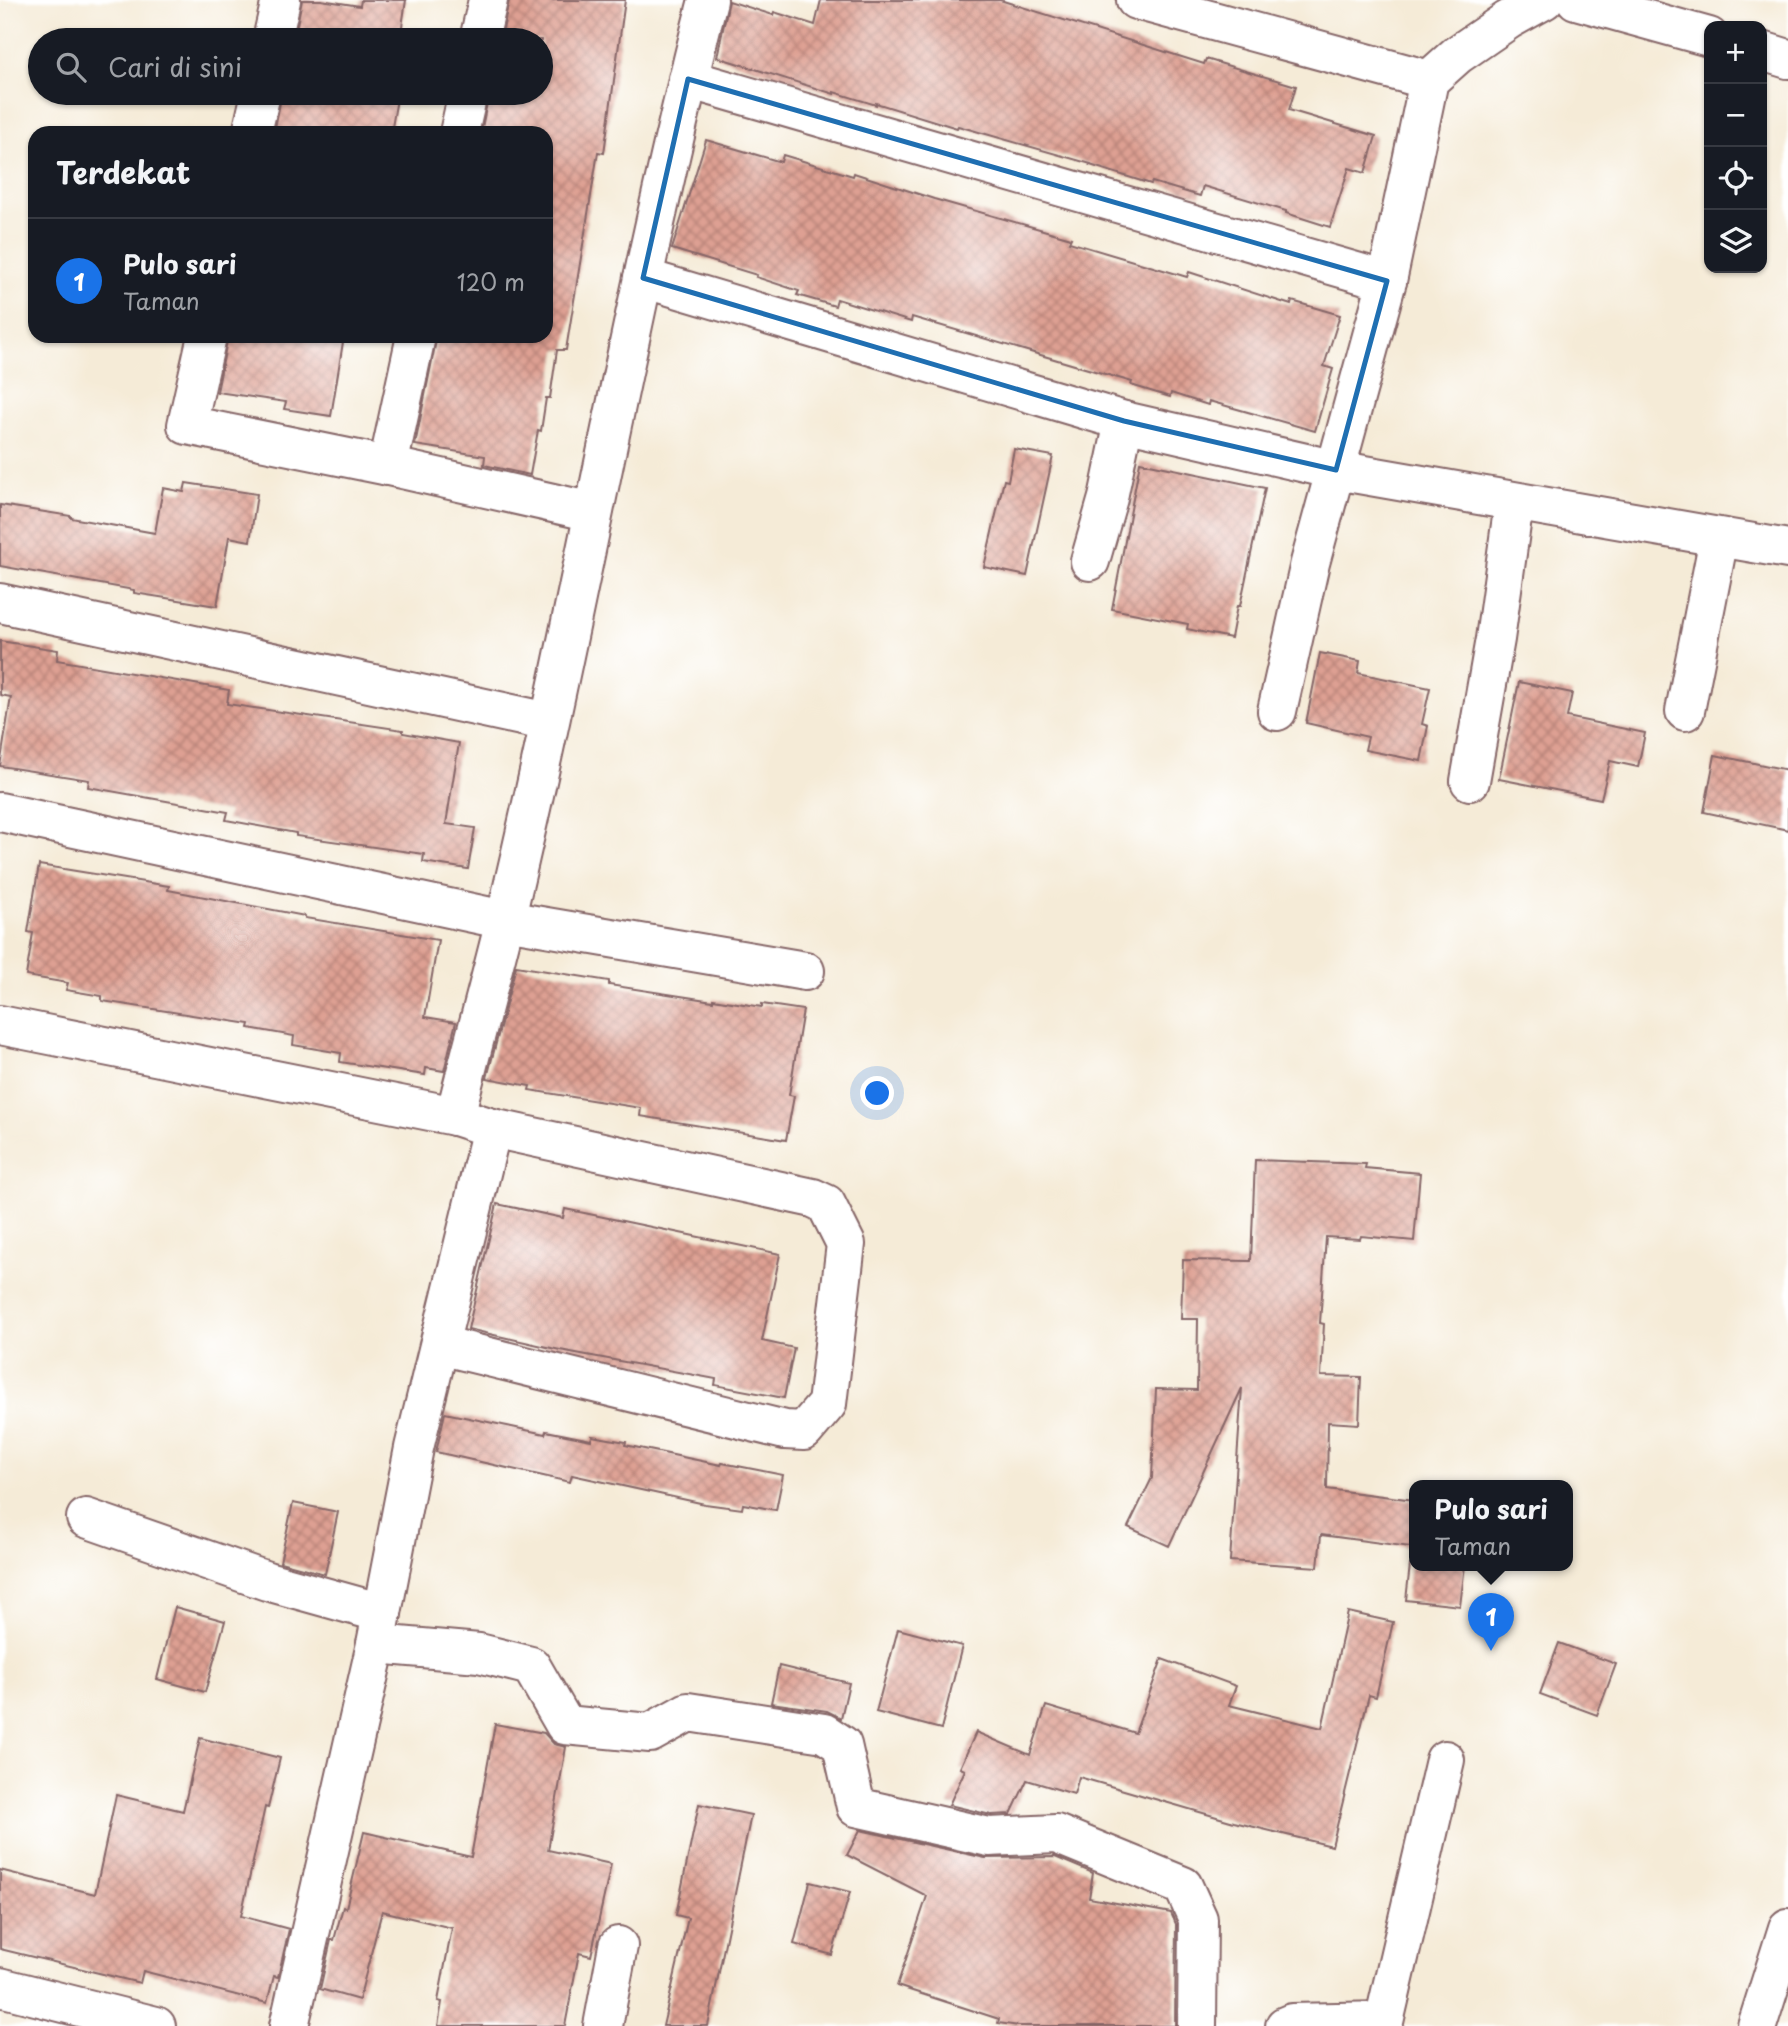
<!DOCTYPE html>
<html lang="id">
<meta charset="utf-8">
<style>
:root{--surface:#171b24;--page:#20242c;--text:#f1f3f6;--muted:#9ea1a6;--line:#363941;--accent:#1a73e8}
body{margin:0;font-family:"Playpen Sans",sans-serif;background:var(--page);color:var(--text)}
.controls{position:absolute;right:21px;top:21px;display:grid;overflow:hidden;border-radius:14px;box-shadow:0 2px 5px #0004}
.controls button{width:63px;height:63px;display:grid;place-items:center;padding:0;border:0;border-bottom:2px solid var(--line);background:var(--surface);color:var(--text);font:35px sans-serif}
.you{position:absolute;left:878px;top:1094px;width:24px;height:24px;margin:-18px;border:5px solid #fff;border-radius:50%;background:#1a73e8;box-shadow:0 0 0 10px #1a73e833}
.badge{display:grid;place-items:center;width:46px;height:46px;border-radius:50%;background:var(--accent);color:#fff;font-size:23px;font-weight:700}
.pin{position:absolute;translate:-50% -58px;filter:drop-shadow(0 2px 4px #0008)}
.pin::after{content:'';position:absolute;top:37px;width:24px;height:21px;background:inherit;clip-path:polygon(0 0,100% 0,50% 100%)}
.popup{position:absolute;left:1409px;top:1480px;width:164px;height:91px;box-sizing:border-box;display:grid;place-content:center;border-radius:14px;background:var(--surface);filter:drop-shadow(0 2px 5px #0005);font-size:23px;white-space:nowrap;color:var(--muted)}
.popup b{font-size:26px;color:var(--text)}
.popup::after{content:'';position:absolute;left:50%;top:100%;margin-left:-14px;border:14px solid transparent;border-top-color:var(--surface)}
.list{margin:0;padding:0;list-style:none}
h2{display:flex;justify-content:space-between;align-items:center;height:91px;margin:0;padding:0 28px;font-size:30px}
h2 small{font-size:23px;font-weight:400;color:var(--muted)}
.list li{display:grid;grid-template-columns:46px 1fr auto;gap:21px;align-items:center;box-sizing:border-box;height:126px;padding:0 28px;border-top:2px solid var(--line)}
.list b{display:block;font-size:26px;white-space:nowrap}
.list p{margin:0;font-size:23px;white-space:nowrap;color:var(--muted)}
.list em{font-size:23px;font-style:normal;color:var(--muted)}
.icon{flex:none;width:38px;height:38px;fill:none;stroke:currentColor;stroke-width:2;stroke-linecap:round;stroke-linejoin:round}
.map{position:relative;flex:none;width:1788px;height:2026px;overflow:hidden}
.search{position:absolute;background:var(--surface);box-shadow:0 2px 5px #0004;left:28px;top:28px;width:525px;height:77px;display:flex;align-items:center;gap:18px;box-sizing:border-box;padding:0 24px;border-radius:38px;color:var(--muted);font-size:26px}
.panel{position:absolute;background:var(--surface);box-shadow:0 2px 5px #0004;left:28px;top:126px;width:525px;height:217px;border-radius:21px}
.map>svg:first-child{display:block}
</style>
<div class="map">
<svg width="1788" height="2026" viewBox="0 0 1788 2026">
<defs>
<pattern id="building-cross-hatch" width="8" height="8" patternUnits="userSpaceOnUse" patternTransform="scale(1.75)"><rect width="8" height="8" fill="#dea093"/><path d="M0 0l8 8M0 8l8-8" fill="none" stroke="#b68278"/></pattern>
</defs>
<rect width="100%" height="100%" fill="#fff"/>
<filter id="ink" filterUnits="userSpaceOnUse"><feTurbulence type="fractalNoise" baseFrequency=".0143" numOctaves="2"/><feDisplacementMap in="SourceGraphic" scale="14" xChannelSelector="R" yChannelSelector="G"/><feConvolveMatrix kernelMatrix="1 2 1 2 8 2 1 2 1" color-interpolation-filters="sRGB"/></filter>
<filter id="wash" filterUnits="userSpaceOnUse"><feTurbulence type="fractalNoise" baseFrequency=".00686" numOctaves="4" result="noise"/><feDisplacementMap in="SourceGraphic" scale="28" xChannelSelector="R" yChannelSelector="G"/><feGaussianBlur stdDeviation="1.57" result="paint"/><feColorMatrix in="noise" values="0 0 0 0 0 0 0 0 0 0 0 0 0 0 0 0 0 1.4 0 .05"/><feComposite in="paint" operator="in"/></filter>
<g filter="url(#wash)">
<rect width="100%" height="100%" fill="#f5ebd7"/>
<g id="blocks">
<!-- building -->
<g fill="url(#building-cross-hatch)">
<path d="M302,0h19l39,6 1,-6h45l-6,40h-106z"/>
<path d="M509,0h116l-21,153 -6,-1 -32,198h-9l-7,48h-4l-5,33 -3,-1 -8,45 -46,-10 1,-9 -70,-11 22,-109h109v-203h-65l8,-40h52v-53h-40z"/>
<path d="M821,0h179l204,64 2,-5 90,27 -7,24 87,26 -11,37 -16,-5 -19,59 -44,-14v-2l-83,-25 -3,10 -48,-14 -1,2 -61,-19 1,-1 -133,-38 -1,2 -81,-25v2l-42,-13v2l-117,-37 12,-56 44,14 1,-3 41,13z"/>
<path d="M282,93h116l-7,40h-117z"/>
<path d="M706,140l75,22 2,-7 70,21 1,-3 80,26 137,39 -2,4 118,35 2,-5 102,33 1,-4 48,14 -16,51 9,3 -18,62 -106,-30 -1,4 -37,-12 -1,4 -39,-12 1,-3 -220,-65 -1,5 -74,-23 -2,7 -38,-11 2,-4 -43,-14 1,-2 -85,-26z"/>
<path d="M228,336h116l-13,80 -47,-7 2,-7 -69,-10z"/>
<path d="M1014,449l39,7 -26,120 -43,-9 20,-87 4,1z"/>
<path d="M1140,462l125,26 -25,118h-3l-6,32 -44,-9 1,-5 -76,-15z"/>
<path d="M186,483l71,11 -7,47 -21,-4 -12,69 -83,-13v-3l-134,-24v-61l71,11v2l84,15 8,-45 21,4z"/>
<path d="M0,641l58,9 -1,10 172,30 -2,14 176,26v3l56,10 -13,81 29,4 -7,41 -45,-7 1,-8 -128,-18v-3l-70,-13 2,-8 -140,-25 1,-7 -89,-14 11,-69 -11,-2z"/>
<path d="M1320,653l40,8 -2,12 72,15 -8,36 6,2 -7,35 -56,-11 3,-13 -62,-14z"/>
<path d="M1519,682l53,11 -5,24 78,16 -7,34 -28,-6 -9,38 -102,-20z"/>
<path d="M1715,755l73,15v60l-84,-18z"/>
<path d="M39,865l130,21 -1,4 137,26v2l133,22 -13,77 31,5 -12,49 -18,-3 -1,7 -85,-13 1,-9 -48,-8 1,-9 -45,-8 1,-4 -148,-23v-5l-36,-6 2,-7 -42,-7 7,-43 -5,-1z"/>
<path d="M516,966l93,15v4l104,16v-2l49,8v-3l41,6 -14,85 5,1 -8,44 -146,-24 1,-8 -112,-18 1,-4 -43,-8z"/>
<path d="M1255,1160l111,4 -1,4 55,5 -6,68 -53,-5 -1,3 -34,-2 -6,86 4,1 -3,52 40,1 -2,47 -31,-2 -1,67 87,11v18l-4,29 -89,-12 -3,32 -88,-6 12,-173 -73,158 -41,-19 24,-49 4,-89 41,1 1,-71h-17l2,-59 68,1z"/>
<path d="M497,1204l66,14 2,-9 215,45 -18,87 32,7 -10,50 -69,-13 1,-6 -156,-29 -92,-21z"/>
<path d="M445,1413l100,21 1,-3 45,9 1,-4 34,6 -1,3 96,20 1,-2 61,12 -7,35 -33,-6 -1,5 -37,-5 -133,-29 -2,7 -134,-30z"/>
<path d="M293,1503l45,9 -13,62 -45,-12z"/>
<path d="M1410,1565h55l-5,41 -54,-6z"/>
<path d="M175,1607l50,14 -20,71 -48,-13z"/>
<path d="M1348,1612l45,10 -17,75 -7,-2 -37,151 -98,-24 -155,-45 -5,17 -47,-14 -16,34 -20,1 -42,-10 16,-35 -5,-2 16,-36 54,23 16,-49 89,27 27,-74 74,27 -7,19 93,23z"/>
<path d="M898,1629l64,17 -21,83 -65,-17z"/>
<path d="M1559,1643l57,21 -19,51 -57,-21z"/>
<path d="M779,1666l70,17 -8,35 -14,-7 -56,-8z"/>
<path d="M495,1724l49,9 10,11 12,3 -18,103 63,14 -20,92 -12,-3 -14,73h-127l4,-24 -4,-1 14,-73 -70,-17 -23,89 -39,-11 11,-49h3l9,-33 3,1 18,-76 107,25z"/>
<path d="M200,1738l80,20 -12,50 -3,-1 -24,109 48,13 -11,48 -4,-1 -7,27 -124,-32 -3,12 -140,-34v-79l95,24 21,-99 67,16z"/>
<path d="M699,1804l52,11 -43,211h-45l25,-108 -12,-3z"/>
<path d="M860,1830l125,28 70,-1 38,16 -4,25 82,15 5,11 -1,102h-156l-21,-3 1,-4 -102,-33 30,-90 -80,-41z"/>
<path d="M810,1882l40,10 -18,63 -38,-11z"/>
</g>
</g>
</g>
<g filter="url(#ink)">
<use href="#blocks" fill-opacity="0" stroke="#866667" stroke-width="2"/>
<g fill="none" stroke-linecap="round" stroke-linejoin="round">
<!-- minor casing -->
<g stroke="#866667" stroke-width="42">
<g id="minor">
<path d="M1136,0l293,80"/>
<path d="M1576,0l133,37"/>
<path d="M272,40l9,-40"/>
<path d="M479,40l9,-40"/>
<path d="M1762,51l26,8"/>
<path d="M688,79l699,202"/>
<path d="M252,133l9,-40"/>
<path d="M459,133l9,-40"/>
<path d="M643,278l481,143 212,49 452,79"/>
<path d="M207,336l-20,89 201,41 205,46"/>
<path d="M388,466l28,-130"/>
<path d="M1090,561l18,-63 16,-77"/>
<path d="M0,603l549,119"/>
<path d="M1277,711l33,-148 77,-282 42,-201 28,-25 51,-35 36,-20"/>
<path d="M1685,711l34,-173"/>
<path d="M1470,781l25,-142 19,-136"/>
<path d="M0,812l505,108 300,51"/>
<path d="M0,1025l455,91 37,12 321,70 13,6 20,40 -19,160 -23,27 -19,-1 -345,-85"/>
<path d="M455,1116c16,-65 34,-130 50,-195 73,-306 125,-616 203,-921"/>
<path d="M86,1518l181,63 115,32"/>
<path d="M376,1644l103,9 52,13 34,59 85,8 38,-21 136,21 18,12 14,62 133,30 67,-3 127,52 15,33 -1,107"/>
<path d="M0,1987l156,39"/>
<path d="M289,2026l87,-382 38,-196 78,-320"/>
<path d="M603,2026l15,-80"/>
<path d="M1285,2026l7,-3 91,-2"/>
<path d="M1383,2026l62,-266"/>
<path d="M1757,2026l31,-98"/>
</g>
</g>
<!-- minor -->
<use href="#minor" stroke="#fff" stroke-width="38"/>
</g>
</g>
<!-- marked area -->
<path fill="none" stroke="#1f6fb2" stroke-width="5" stroke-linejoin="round" d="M688,79l699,202 -51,189 -212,-49 -481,-143z"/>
</svg>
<div class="controls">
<button>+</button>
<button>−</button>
<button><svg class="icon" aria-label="locate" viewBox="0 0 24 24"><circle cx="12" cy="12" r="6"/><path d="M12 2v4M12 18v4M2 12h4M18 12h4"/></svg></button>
<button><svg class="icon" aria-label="layers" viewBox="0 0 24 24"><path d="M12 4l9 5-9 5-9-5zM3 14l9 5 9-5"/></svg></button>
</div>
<div class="you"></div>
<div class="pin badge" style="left:1491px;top:1651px">1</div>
<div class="popup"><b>Pulo sari</b>Taman</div>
<div class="search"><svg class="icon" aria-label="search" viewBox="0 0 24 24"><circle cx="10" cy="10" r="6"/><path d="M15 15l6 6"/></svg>Cari di sini</div>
<section class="panel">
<h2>Terdekat<small></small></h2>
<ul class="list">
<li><span class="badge">1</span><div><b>Pulo sari</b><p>Taman</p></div><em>120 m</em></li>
</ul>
</section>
</div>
